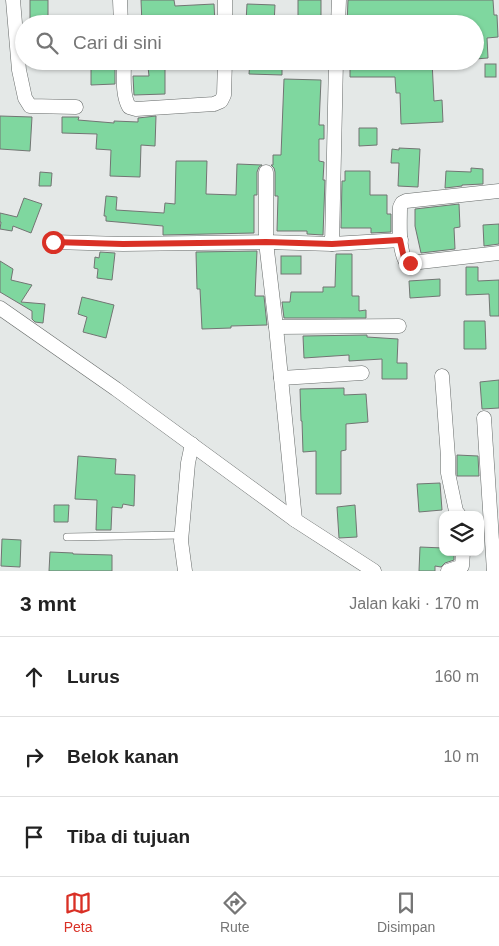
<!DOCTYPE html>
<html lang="id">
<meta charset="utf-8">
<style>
:root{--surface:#fff;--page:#f2f2f2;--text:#222;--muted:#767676;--line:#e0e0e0;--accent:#d93025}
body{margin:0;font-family:Helvetica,sans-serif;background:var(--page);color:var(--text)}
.controls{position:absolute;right:15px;bottom:15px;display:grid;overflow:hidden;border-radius:10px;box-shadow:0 1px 4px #0004}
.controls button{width:45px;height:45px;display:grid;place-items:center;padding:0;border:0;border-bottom:1px solid var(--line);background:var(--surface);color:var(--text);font:25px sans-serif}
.stop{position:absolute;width:15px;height:15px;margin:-11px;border:4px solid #d93025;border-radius:50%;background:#fff}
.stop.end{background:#d93025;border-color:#fff;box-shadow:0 1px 5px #0008}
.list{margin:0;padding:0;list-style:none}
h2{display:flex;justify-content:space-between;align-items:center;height:65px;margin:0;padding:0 20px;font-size:21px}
h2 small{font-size:16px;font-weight:400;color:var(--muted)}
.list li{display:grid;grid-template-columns:32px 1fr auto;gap:15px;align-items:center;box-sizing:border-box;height:80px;padding:0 20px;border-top:1px solid var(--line)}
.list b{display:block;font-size:19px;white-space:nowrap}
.list em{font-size:16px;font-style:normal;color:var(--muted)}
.icon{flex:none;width:28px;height:28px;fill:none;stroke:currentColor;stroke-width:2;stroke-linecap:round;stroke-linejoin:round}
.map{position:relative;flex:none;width:499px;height:571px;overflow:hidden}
.search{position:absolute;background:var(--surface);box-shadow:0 1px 4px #0004;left:15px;right:15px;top:15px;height:55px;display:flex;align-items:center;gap:12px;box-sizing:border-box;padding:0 18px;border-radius:28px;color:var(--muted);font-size:19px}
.sheet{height:305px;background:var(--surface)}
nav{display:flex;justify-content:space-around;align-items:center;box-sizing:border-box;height:70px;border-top:1px solid var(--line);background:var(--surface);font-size:14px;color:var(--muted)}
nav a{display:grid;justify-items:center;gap:2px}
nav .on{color:var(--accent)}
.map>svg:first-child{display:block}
</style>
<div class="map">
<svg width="499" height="571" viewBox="0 0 499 571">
<rect width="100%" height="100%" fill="#e4e8e7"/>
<!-- building -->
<g fill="#7fd79f" stroke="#727573">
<rect x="30" y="0" width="18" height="24"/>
<path d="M141,0h33l1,6 39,-2 1,20h-73z"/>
<rect x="298" y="0" width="23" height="23"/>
<path d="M348,0h145l1,15h3l1,22 -11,1 1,20 -13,1v-35h-128z"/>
<path d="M247,4l28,1 -1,19 -28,-2z"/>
<path d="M250,61h32v14l-33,-1z"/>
<path d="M350,61h82l2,40 8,-1 1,22 -42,2 -1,-31h-4l-1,-16h-45z"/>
<rect x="485" y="64" width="11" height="13"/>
<path d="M115,66v18l-24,1v-18z"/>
<path d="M165,66v28l-31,1 -1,-19h16l-1,-9z"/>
<path d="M284,79l37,1 -2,45h5v14h-5v22l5,1 -1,18h2l-2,55 -16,-1v-3h-30l1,-35h-3v-24l-1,-4 -3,-3h2v-10h8z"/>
<path d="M0,116l32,1 -2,34 -30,-2z"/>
<path d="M156,116l-1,30 -14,-1 -1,32 -30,-1 1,-26 -15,-1 1,-15 -35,-1v-16h17l-1,3 36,3v-2l24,1v-4z"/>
<path d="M359,128h18v17l-18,1z"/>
<path d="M399,148l21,1 -2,38 -20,-1 1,-23h-8l1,-14 7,1z"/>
<path d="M176,161h31l-1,33 30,1 1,-31 25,1 -3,2 -2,5v23h-3v38l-91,2v-9l-57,-5v-5h-2l2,-20 11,1 -1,13 48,3 1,-10 10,1z"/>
<path d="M471,168l12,1v15l-21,1v1l-17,2 1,-17 25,1z"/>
<path d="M345,171h25v24h17v19h4v18l-20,1v-5h-30l1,-47h3z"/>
<path d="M40,172l12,1 -1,13h-12z"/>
<path d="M24,198l18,6 -11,29 -18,-7 -1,5 -12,-2 1,-7h-1v-9l17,4z"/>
<path d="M459,204l1,23 -6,1 1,21 -34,4 -6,-27v-17z"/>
<path d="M499,224v20l-15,2 -1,-21z"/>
<path d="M257,251l-2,45h9l3,29 -36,1v2l-29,1 -2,-40h-3l-1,-37z"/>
<path d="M100,252l15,1 -3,27 -15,-2 1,-9 -4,-1 1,-11 4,1z"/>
<path d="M336,254h16v42h7v15l7,-1v8h-82l-2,-16h8l1,-10h32v-5h12z"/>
<rect x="281" y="256" width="20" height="18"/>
<path d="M0,261l13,8 -2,11 21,5 -11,17 24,2 -2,19 -8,-1 -3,-3v-8l-32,-19z"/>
<path d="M466,267h12v14l21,-1v36h-9l-1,-22 -23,1z"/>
<path d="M440,279v17l-30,2 -1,-17z"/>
<path d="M82,297l32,8 -8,33 -23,-6 4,-15 -9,-3z"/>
<path d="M464,321h21l1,28h-22z"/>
<path d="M367,335v2l31,2 -1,24h10v16h-25v-20l-33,2v-6l-45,3 -1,-22z"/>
<path d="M499,380v28l-17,1 -2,-27z"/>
<path d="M344,388v7l22,-1 2,28 -22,2v26l-5,1v43h-25v-43l-13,1 -1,-31h-1l-1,-32z"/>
<path d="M457,455l21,1 1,20h-22z"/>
<path d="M78,456l38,3 -1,15 20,1 -1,31 -11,-2 -1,4 -10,-1 -1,23h-15l1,-30 -22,-1z"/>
<path d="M440,483l2,27 -23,2 -2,-28z"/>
<path d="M54,505h15l-1,17h-14z"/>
<path d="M355,505l2,32 -18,1 -2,-31z"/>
<path d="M2,539l19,1 -1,27 -19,-1z"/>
<path d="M420,547l23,1v4h11v8l-9,3 -4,4 -6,-1v5h-16z"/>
<path d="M50,552l23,1v1l39,1v16h-63z"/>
</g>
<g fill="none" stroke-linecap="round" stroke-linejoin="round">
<!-- service casing -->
<g stroke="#666a69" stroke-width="8">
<path id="service" d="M67,537l115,-2"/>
</g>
<!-- minor casing -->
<g stroke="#666a69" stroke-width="15">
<g id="minor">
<path d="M13,0l6,70 6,28 5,8 46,1"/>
<path d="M120,0l1,24"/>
<path d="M225,24v-24"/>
<path d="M338,24l1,-24"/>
<path d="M124,61c0,15 -2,33 5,46l7,2 78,-5 7,-3 3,-6 1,-34"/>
<path d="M499,191l-93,10 -4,2 -2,4c0,16 -2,41 6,55l5,1 88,-10"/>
<path d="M53,242l70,2 143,-2v-70"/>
<path d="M332,244l69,-4"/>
<path d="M0,308l116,81 179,131 79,51"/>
<path d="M276,327l123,-1"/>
<path d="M442,376l6,81v16l8,38 3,4"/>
<path d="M281,378l81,-5"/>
<path d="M484,418l10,153"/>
<path d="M295,520l-19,-193 -10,-85 66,2 4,-183"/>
<path d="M185,571l-4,-30 7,-78 4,-19"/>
<path d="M448,571l12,-4 2,-1 1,-14"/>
</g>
</g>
<!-- service -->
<use href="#service" stroke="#fff" stroke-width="7"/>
<!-- minor -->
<use href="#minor" stroke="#fff" stroke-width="14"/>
</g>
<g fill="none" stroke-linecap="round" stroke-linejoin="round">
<!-- route -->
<path stroke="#d93025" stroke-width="6" d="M53,242l70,2 143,-2 66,2 68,-4 4,18 2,4 4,1"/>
</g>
</svg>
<div class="controls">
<button><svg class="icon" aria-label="layers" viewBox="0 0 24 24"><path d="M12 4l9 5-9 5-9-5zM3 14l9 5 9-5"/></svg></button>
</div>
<div class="stop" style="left:53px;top:242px"></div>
<div class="stop end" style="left:410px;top:263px"></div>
<div class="search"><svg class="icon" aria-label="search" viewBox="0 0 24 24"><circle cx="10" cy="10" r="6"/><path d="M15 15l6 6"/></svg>Cari di sini</div>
</div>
<section class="sheet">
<h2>3 mnt<small>Jalan kaki · 170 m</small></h2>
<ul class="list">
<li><svg class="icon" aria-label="ahead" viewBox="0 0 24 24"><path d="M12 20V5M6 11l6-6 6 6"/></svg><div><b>Lurus</b></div><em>160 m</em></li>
<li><svg class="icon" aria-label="right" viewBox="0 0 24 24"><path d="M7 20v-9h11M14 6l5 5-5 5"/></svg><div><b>Belok kanan</b></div><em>10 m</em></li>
<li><svg class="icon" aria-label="arrive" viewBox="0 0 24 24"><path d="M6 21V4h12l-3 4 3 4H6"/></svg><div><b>Tiba di tujuan</b></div></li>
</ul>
</section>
<nav>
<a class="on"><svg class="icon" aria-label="map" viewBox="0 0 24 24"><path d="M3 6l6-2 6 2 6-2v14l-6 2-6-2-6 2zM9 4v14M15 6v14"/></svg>Peta</a>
<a><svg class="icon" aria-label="directions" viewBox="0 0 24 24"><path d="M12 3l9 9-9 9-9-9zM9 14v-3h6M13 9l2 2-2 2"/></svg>Rute</a>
<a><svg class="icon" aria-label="saved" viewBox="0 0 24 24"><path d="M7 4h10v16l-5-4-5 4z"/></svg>Disimpan</a>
</nav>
